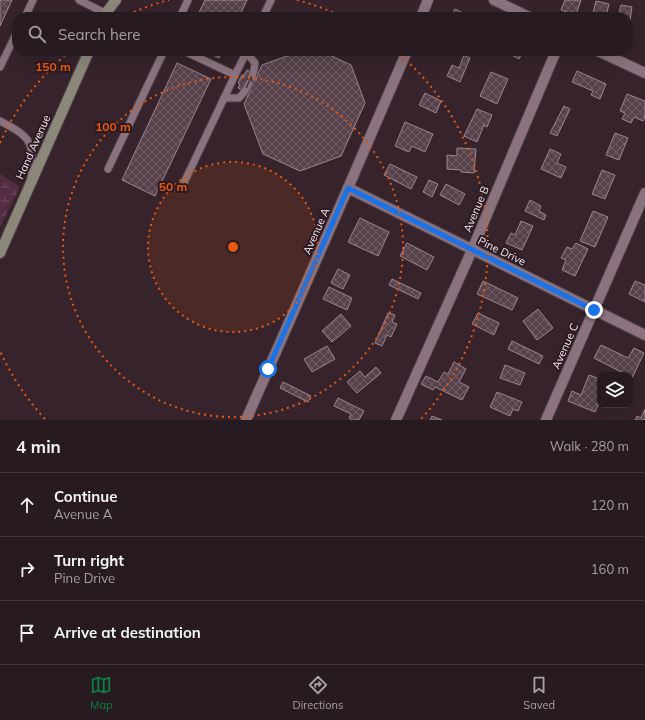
<!DOCTYPE html>
<meta charset="utf-8">
<style>
:root{--surface:#281a21;--page:#34272e;--text:#f1f3f6;--muted:#a5a1a5;--line:#44383f;--accent:#0b8043}
body{margin:0;font-family:Mulish,sans-serif;background:var(--page);color:var(--text)}
.controls{position:absolute;right:12px;bottom:12px;display:grid;overflow:hidden;border-radius:8px;box-shadow:0 4px 16px #0002}
.controls button{width:36px;height:36px;display:grid;place-items:center;padding:0;border:0;border-bottom:1px solid var(--line);background:var(--surface);color:var(--text);font:20px sans-serif}
.stop{position:absolute;width:12px;height:12px;margin:-9px;border:3px solid #1a73e8;border-radius:50%;background:#fff}
.stop.end{background:#1a73e8;border-color:#fff;box-shadow:0 1px 4px #0008}
.list{margin:0;padding:0;list-style:none}
h2{display:flex;justify-content:space-between;align-items:center;height:52px;margin:0;padding:0 16px;font-size:17px}
h2 small{font-size:13px;font-weight:400;color:var(--muted)}
.list li{display:grid;grid-template-columns:26px 1fr auto;gap:12px;align-items:center;box-sizing:border-box;height:64px;padding:0 16px;border-top:1px solid var(--line)}
.list b{display:block;font-size:15px;white-space:nowrap}
.list p{margin:0;font-size:13px;white-space:nowrap;color:var(--muted)}
.list em{font-size:13px;font-style:normal;color:var(--muted)}
.icon{flex:none;width:22px;height:22px;fill:none;stroke:currentColor;stroke-width:2;stroke-linecap:round;stroke-linejoin:round}
.map{position:relative;flex:none;width:645px;height:420px;overflow:hidden}
.search{position:absolute;background:var(--surface);box-shadow:0 4px 16px #0002;left:12px;right:12px;top:12px;height:44px;display:flex;align-items:center;gap:10px;box-sizing:border-box;padding:0 14px;border-radius:16px;color:var(--muted);font-size:15px}
.sheet{height:244px;background:var(--surface)}
nav{display:flex;justify-content:space-around;align-items:center;box-sizing:border-box;height:56px;border-top:1px solid var(--line);background:var(--surface);font-size:11px;color:var(--muted)}
nav a{display:grid;justify-items:center;gap:2px}
nav .on{color:var(--accent)}
.map>svg:first-child{display:block}
</style>
<div class="map">
<svg width="645" height="420" viewBox="0 0 645 420">
<defs>
<pattern id="wetland-marsh" width="20" height="14" patternUnits="userSpaceOnUse"><rect width="20" height="14" fill="#552d42"/><path d="M1 5h8M5 5V1M11 12h8M15 12V8" fill="none" stroke="#6e4b5e"/></pattern>
<pattern id="building-cross-hatch" width="8" height="8" patternUnits="userSpaceOnUse"><rect width="8" height="8" fill="#57424c"/><path d="M0 0l8 8M0 8l8-8" fill="none" stroke="#705d66"/></pattern>
</defs>
<rect width="100%" height="100%" fill="#36232c"/>
<!-- wetland -->
<path fill="url(#wetland-marsh)" d="M0,174l20,13 -20,40z"/>
<!-- building -->
<g fill="url(#building-cross-hatch)" stroke="#9d8590">
<path d="M0,0h12l-12,26z"/>
<path d="M205,0h42l-8,17h-42z"/>
<path d="M565,0h16l-5,15 -15,-5z"/>
<path d="M596,1l13,3 -3,13h-14z"/>
<path d="M621,5l11,2 -2,14 -2,-1v-3h-10z"/>
<path d="M455,9l16,8h-20z"/>
<path d="M205,51h17l-3,7z"/>
<path d="M301,51h20l30,14 14,38 -24,53 -41,15 -37,-17 -19,-50 18,-39z"/>
<path d="M504,51h19l-4,8z"/>
<path d="M464,55l6,3 -10,24 -13,-6 5,-11 7,3z"/>
<path d="M177,63l34,16 -56,117 -33,-16z"/>
<path d="M247,70l11,5 -9,18 -11,-5 2,-4 -2,-1 4,-8h2z"/>
<path d="M577,71l29,13 -6,15 -9,-4 2,-4 -21,-9z"/>
<path d="M491,72l17,7 -11,25 -17,-8z"/>
<path d="M425,93l16,8 -5,12 -17,-8z"/>
<path d="M627,94l18,7v16l-2,4 -9,-4 -3,6 -9,-4 3,-6 -5,-2z"/>
<path d="M564,106l6,3 -13,27 -7,-3z"/>
<path d="M477,109l15,6 -5,12 -3,-2 -7,17 -13,-6z"/>
<path d="M405,122l28,12 -8,18 -13,-6 -3,6 -14,-6z"/>
<path d="M615,133l13,5 -9,22 -13,-5z"/>
<path d="M457,148l19,1 -2,24 -13,-1v-2l-14,-1v-14l10,1z"/>
<path d="M550,149l11,5 -4,9 9,4 -5,11 -20,-9z"/>
<path d="M390,164l27,13 -6,12 -27,-14z"/>
<path d="M602,170l13,5 -10,24 -13,-5z"/>
<path d="M429,180l9,4 -6,13 -9,-5z"/>
<path d="M446,184l19,10 -6,11 -19,-10z"/>
<path d="M530,200l11,6 -2,5 7,4 -2,5 -19,-9z"/>
<path d="M593,211l15,6 -13,30 -15,-6z"/>
<path d="M360,218l29,14 -11,24 -30,-14z"/>
<path d="M521,221l12,5 -11,24 -16,-7 5,-10 4,2z"/>
<path d="M407,243l27,14 -7,13 -27,-14z"/>
<path d="M576,243l12,6 -13,27 -13,-6 4,-10 -5,-2 6,-11 5,2z"/>
<path d="M338,269l12,6 -7,14 -12,-6z"/>
<path d="M392,279l29,14 -3,6 -29,-14z"/>
<path d="M483,281l35,17 -6,12 -35,-16z"/>
<path d="M635,281l10,4v17l-16,-8z"/>
<path d="M329,287l23,11 -5,12 -24,-11z"/>
<path d="M538,309l15,19 -16,12 -14,-19z"/>
<path d="M388,313l7,2 -3,7 5,2 -6,13 -4,-2 -5,11 -7,-3z"/>
<path d="M478,313l21,10 -5,12 -22,-11z"/>
<path d="M341,314l10,12 -19,16 -10,-11z"/>
<path d="M512,341l31,15 -4,8 -31,-15z"/>
<path d="M601,345l27,13 6,-10 10,5 -12,25 -2,-1v-2h-3l-33,-17z"/>
<path d="M327,346l8,13 -23,13 -8,-13z"/>
<path d="M454,362l12,7 -7,13 10,5 -7,13 -27,-13 -2,3 -12,-6 5,-8 12,6 6,-10 4,2z"/>
<path d="M505,365l20,8 -5,12 -20,-7z"/>
<path d="M376,367l5,6 -24,20 -10,-11 13,-11 5,6z"/>
<path d="M589,375l11,4v22l-5,11 -27,-11 4,-10 9,4z"/>
<path d="M283,382l28,14 -3,6 -28,-14z"/>
<path d="M497,392l25,10 -4,9 -5,-2 -3,7 -20,-9z"/>
<path d="M338,398l26,13 -5,9h-7l-3,-2 2,-4 -17,-8z"/>
<path d="M645,409v11h-10l2,-4 4,2z"/>
<path d="M432,416l10,4h-12z"/>
</g>
<g fill="none" stroke-linecap="round" stroke-linejoin="round">
<!-- lane casing -->
<g stroke="#514149" stroke-width="9">
<g id="lane">
<path d="M79,0l34,17"/>
<path d="M25,17l8,-17"/>
<path d="M180,17l8,-17"/>
<path d="M263,17l8,-17"/>
<path d="M0,67l17,-35"/>
<path d="M235,75l12,-24"/>
<path d="M224,98h15c8,-8 15,-22 16,-35l-9,-11"/>
<path d="M0,121c11,6 28,13 31,27 2,9 1,20 0,29"/>
<path d="M108,169l56,-118"/>
<path d="M181,189l54,-114 -51,-24"/>
</g>
</g>
<!-- street casing -->
<g stroke="#514149" stroke-width="12">
<g id="street">
<path d="M494,0l35,17"/>
<path d="M421,17l7,-17"/>
<path d="M598,51l47,22"/>
<path d="M348,188l297,147"/>
<path d="M246,420l102,-232 59,-137"/>
<path d="M396,420l76,-170 84,-199"/>
<path d="M546,420l99,-227"/>
</g>
</g>
<!-- secondary casing -->
<g stroke="#514149" stroke-width="12">
<g id="secondary">
<path d="M104,17l2,-4 10,-13"/>
<path d="M0,253l89,-202"/>
</g>
</g>
<!-- lane -->
<use href="#lane" stroke="#8a737e" stroke-width="7"/>
<!-- street -->
<use href="#street" stroke="#8a737e" stroke-width="10"/>
<!-- secondary -->
<use href="#secondary" stroke="#8b887a" stroke-width="10"/>
</g>
<!-- one-way arrows -->
<defs><path id="oneway-shaft" d="M-6 0H5M1.5-3L5.5 0L1.5 3" fill="none" stroke-width="1.6" stroke-linecap="round" stroke-linejoin="round"/></defs>
<use stroke="#48353e" href="#oneway-shaft" transform="translate(249 82) rotate(-65)"/>
<g fill="none" stroke-linecap="round" stroke-linejoin="round">
<!-- route -->
<path stroke="#1a73e8" stroke-width="5" d="M268,369l80,-181 246,122"/>
</g>
<!-- distance rings -->
<circle cx="233" cy="247" r="85" fill="#e8590c" fill-opacity=".12"/>
<g fill="none" stroke="#e8590c" stroke-width="2" stroke-dasharray="2 4">
<circle cx="233" cy="247" r="85"/>
<circle cx="233" cy="247" r="170"/>
<path d="M45 419A255 255 0 0 1 0 351M0 143A255 255 0 0 1 69 52M123 17A255 255 0 0 1 169 0M297 0A255 255 0 0 1 343 17M397 52A255 255 0 0 1 421 419"/>
</g>
<g text-anchor="middle" stroke-width="4" stroke-linejoin="round" paint-order="stroke">
<!-- street labels -->
<g font-size="11" fill="#f6e8ee" stroke="#2c1a23">
<text transform="translate(33 147) rotate(-66)" y="4">Hand Avenue</text>
<text transform="translate(476 209) rotate(-67)" y="4">Avenue B</text>
<text transform="translate(316 231) rotate(-66)" y="4">Avenue A</text>
<text transform="translate(502 251) rotate(26)" y="4">Pine Drive</text>
<text transform="translate(565 346) rotate(-66)" y="4">Avenue C</text>
</g>
</g>
<circle cx="233" cy="247" r="6" fill="#e8590c" stroke="#2c1a23" stroke-width="2"/>
<g font-size="12" text-anchor="middle" font-weight="bold" fill="#e8590c" stroke="#2c1a23" stroke-width="4" stroke-linejoin="round" paint-order="stroke">
<text x="53" y="71">150 m</text>
<text x="113" y="131">100 m</text>
<text x="173" y="191">50 m</text>
</g>
</svg>
<div class="controls">
<button><svg class="icon" aria-label="layers" viewBox="0 0 24 24"><path d="M12 4l9 5-9 5-9-5zM3 14l9 5 9-5"/></svg></button>
</div>
<div class="stop" style="left:268px;top:369px"></div>
<div class="stop end" style="left:594px;top:310px"></div>
<div class="search"><svg class="icon" aria-label="search" viewBox="0 0 24 24"><circle cx="10" cy="10" r="6"/><path d="M15 15l6 6"/></svg>Search here</div>
</div>
<section class="sheet">
<h2>4 min<small>Walk · 280 m</small></h2>
<ul class="list">
<li><svg class="icon" aria-label="ahead" viewBox="0 0 24 24"><path d="M12 20V5M6 11l6-6 6 6"/></svg><div><b>Continue</b><p>Avenue A</p></div><em>120 m</em></li>
<li><svg class="icon" aria-label="right" viewBox="0 0 24 24"><path d="M7 20v-9h11M14 6l5 5-5 5"/></svg><div><b>Turn right</b><p>Pine Drive</p></div><em>160 m</em></li>
<li><svg class="icon" aria-label="arrive" viewBox="0 0 24 24"><path d="M6 21V4h12l-3 4 3 4H6"/></svg><div><b>Arrive at destination</b></div></li>
</ul>
</section>
<nav>
<a class="on"><svg class="icon" aria-label="map" viewBox="0 0 24 24"><path d="M3 6l6-2 6 2 6-2v14l-6 2-6-2-6 2zM9 4v14M15 6v14"/></svg>Map</a>
<a><svg class="icon" aria-label="directions" viewBox="0 0 24 24"><path d="M12 3l9 9-9 9-9-9zM9 14v-3h6M13 9l2 2-2 2"/></svg>Directions</a>
<a><svg class="icon" aria-label="saved" viewBox="0 0 24 24"><path d="M7 4h10v16l-5-4-5 4z"/></svg>Saved</a>
</nav>
